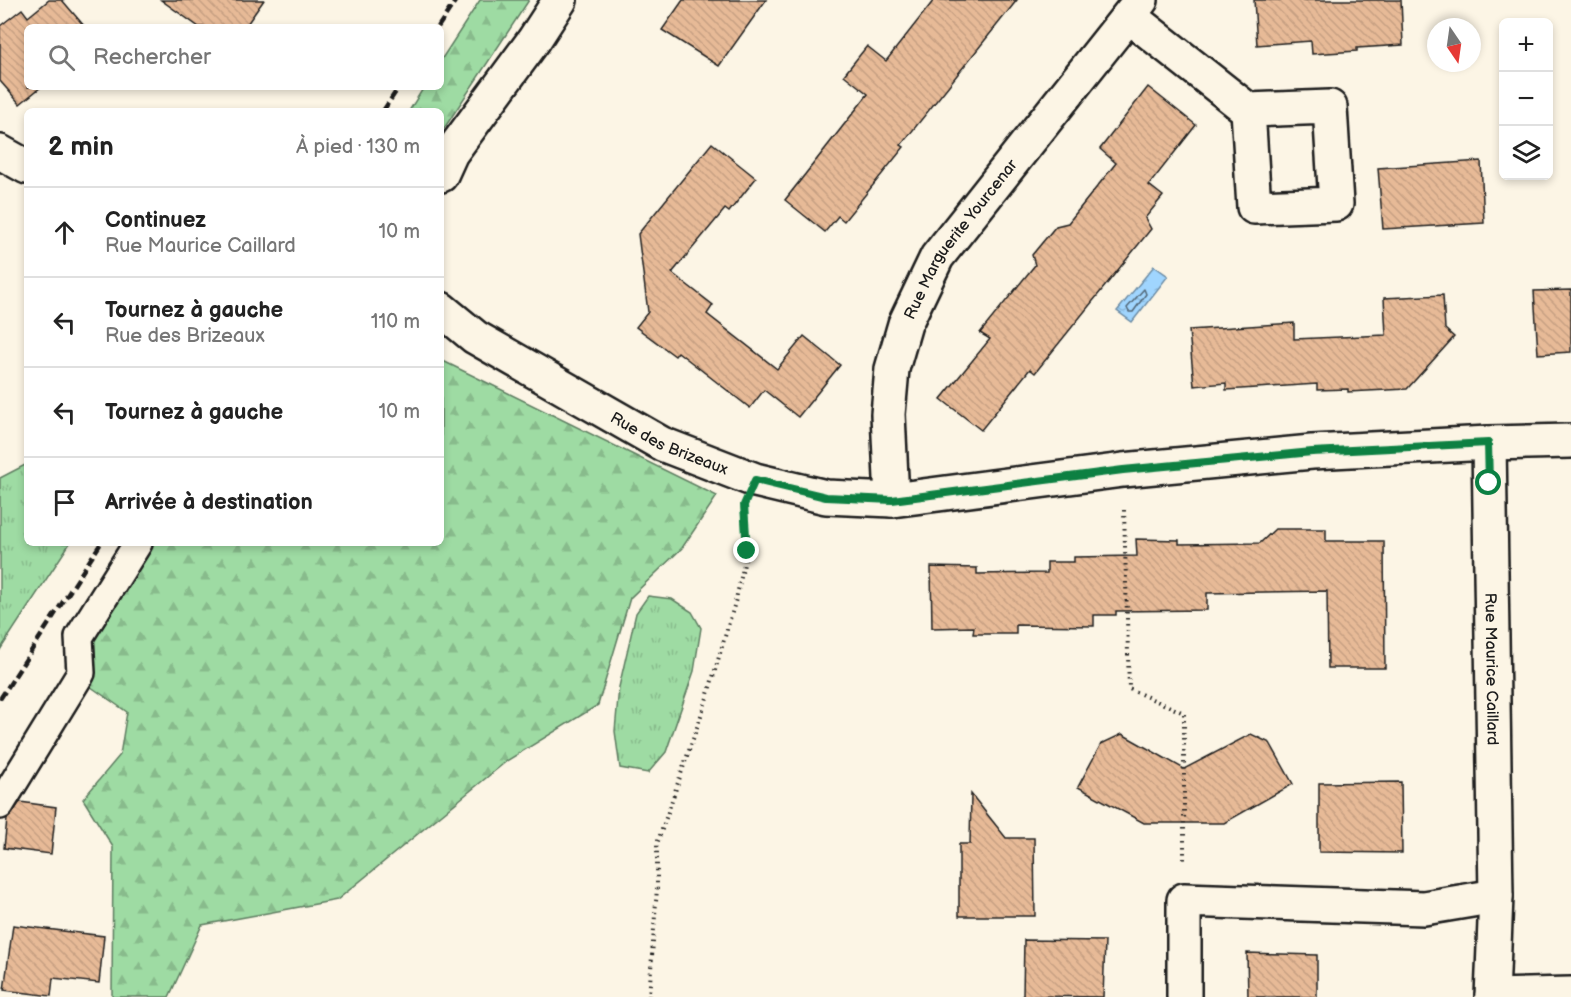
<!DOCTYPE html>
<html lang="fr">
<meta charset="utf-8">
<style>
:root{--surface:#fff;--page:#f6f6f6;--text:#222;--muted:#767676;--line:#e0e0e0}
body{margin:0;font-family:"Balsamiq Sans",sans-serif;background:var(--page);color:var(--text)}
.controls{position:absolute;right:18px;top:18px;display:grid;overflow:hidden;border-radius:9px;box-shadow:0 3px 9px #0003}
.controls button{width:54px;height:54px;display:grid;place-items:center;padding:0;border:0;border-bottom:2px solid var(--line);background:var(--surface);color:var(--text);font:30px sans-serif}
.compass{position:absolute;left:1427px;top:18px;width:54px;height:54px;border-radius:50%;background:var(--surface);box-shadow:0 3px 9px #0003;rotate:167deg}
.stop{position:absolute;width:18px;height:18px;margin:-14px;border:4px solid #0b8043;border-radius:50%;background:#fff}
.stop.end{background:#0b8043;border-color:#fff;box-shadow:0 2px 6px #0008}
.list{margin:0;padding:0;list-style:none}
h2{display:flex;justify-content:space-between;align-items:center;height:78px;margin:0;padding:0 24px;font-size:26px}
h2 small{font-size:20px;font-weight:400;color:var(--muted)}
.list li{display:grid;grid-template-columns:39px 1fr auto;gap:18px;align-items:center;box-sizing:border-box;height:90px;padding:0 24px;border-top:2px solid var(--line)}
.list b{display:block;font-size:22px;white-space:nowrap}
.list p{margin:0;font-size:20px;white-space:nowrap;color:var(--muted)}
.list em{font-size:20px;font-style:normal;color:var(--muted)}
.icon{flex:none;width:33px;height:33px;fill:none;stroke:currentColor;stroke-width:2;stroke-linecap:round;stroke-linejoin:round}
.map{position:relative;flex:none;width:1571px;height:997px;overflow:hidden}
.search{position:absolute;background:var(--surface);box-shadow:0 3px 9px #0003;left:24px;top:24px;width:420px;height:66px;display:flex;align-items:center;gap:15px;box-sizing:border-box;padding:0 21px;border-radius:9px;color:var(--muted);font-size:22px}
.panel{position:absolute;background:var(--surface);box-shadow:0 3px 9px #0003;left:24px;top:108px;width:420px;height:438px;border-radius:9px}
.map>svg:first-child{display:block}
</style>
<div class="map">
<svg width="1571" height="997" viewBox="0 0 1571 997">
<defs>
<pattern id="grass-tufts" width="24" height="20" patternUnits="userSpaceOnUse" patternTransform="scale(1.5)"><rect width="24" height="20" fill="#9edba3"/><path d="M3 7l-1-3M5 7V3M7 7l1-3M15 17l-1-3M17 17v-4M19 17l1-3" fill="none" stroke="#88bb8c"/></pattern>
<pattern id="forest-firs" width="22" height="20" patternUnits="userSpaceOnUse" patternTransform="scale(1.5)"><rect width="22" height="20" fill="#9edba3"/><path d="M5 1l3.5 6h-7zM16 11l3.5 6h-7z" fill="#88bb8c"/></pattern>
<pattern id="water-ripples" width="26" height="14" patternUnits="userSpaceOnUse" patternTransform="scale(1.5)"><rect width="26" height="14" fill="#a0d5fe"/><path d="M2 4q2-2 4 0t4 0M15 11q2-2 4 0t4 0" fill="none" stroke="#89b6d9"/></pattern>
<pattern id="building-back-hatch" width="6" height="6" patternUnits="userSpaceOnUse" patternTransform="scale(1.5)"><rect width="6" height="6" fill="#e7ba97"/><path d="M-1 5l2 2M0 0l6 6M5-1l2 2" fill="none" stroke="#c69f82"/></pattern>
</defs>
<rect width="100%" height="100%" fill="#fcf5e5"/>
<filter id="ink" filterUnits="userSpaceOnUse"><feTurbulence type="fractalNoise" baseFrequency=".0167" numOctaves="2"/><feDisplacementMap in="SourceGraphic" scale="12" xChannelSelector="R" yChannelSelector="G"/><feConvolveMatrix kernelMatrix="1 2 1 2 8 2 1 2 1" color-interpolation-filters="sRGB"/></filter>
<g filter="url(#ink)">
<!-- grass -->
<g fill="url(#grass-tufts)" stroke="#5d7c60" stroke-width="1.5">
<path d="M27,464v79h43l-70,107v-172z"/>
<path d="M648,596l24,3 20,13 9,16 -7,43 -28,81 -18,21 -28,-5 -5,-37 4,-44 17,-74z"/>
</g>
<!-- forest -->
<g fill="url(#forest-firs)" stroke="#5d7c60" stroke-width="1.5">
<path d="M480,0h49l-88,133v-22h-32l15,-24h17v-27z"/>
<path d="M441,360l276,136 -35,52 -52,50 -32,107 -90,55 -171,140 -135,25 -33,72h-57l1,-150 -30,-48 37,-44 7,-43 -53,-37 55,-132h312z"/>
</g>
<!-- water -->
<path fill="url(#water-ripples)" stroke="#6b8ba4" stroke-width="1.5" d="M1154,266l14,10 -36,46 -15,-11z"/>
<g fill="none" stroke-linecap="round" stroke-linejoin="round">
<!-- shore -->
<path stroke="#516676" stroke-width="1.5" d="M1144,289l2,5 -13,18h-4l-2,-4z"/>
</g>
<!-- building -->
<g fill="url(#building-back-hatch)" stroke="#1c1c1c" stroke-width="1.5">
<path d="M49,0h13l23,27h-58v60h14l-21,17 -20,-23v-55l22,-17 6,8z"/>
<path d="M161,0h103l-19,27h-46z"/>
<path d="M683,0h83l-47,66 -57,-36z"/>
<path d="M934,0h83l-116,145 3,2 -60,74 -6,-5 -13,16 -40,-32 83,-106 -24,-19 23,-29 19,15z"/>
<path d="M1254,0h147l2,45 -46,3v3l-45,3 -1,-13 -54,4z"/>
<path d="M1148,87l48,38 -47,60 14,11 -18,22 6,11 -116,144 -5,-4 -49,61 -40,-31 49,-60 -10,-6 55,-68 -3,-10 24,-29 12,-3 48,-60 -16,-14z"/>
<path d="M712,143l44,35 -27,34 -4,-3 -53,64 41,32 -6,9 70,55 27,-33 36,29 -42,52 -34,-27 -14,18 -72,-56 -3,4 -39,-29 12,-15 -10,-78z"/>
<path d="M1481,161l3,62 -101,6 -5,-61z"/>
<path d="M1571,290v62l-33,2 -4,-63z"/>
<path d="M1443,295l2,34 9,8 -47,52 -59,3v-3l-31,1v-6l-91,6v-7l-32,3 -5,-56 105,-7v16l92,-4 -2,-37z"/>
<path d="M1275,529h51v12h58l1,127h-57l-1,-77 -120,2v17l-91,1v4h-22v11l-78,-1v9h-43l1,-7 -42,1 -1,-61 46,1v6l70,-1v-11h27v-5l63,-1 -1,-17 43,1v4l81,-1z"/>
<path d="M1122,734l62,35 67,-35 19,9 23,41 -69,39h-80l-66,-36 23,-43z"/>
<path d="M1401,782l1,71 -83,-1v-69z"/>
<path d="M971,794l35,44h28l1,78h-76v-72h11z"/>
<path d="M20,802l36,5 -5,47 -47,-6 3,-29z"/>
<path d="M13,925l91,11 -5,47 -46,-5 -2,18 -47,-6z"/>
<path d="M1024,940l81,1 -2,56 -80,-1z"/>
<path d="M1247,953l70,2v42h-69z"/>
</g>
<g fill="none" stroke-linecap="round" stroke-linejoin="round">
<!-- service casing -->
<g stroke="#1c1c1c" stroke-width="32">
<path id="service" d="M0,805l81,-132 -2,-36 59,-94"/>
</g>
<!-- minor casing -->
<g stroke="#1c1c1c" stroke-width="38">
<g id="minor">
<path d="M1129,16l119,94 6,97 82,-3 -6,-97 -82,3"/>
<path d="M0,152l27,15"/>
<path id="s1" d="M892,500l-4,-86 4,-45 13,-45 32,-67 204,-257"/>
<path d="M1492,996l79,-2"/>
<path d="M1184,997v-97l240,8 72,-12"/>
</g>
</g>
<!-- tertiary casing -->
<g stroke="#1c1c1c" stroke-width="38">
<g id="tertiary">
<path d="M441,175l10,-22 83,-113 26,-40"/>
<path id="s2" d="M441,309l34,28 187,107 93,36 71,17 66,3 231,-30 189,-18 177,-9 82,-2"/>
<path id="s3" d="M1489,443l7,453 -4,101"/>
</g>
</g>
<!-- path -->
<g stroke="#1c1c1c" stroke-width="4" stroke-dasharray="1.5 4.5" stroke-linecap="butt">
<path d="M1124,510l5,179 55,24v148"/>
<path d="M649,997l8,-109v-44l49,-143 30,-102 11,-48 -2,-31"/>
</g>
<!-- service -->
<use href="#service" stroke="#fcf5e5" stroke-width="27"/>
<!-- minor -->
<use href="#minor" stroke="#fcf5e5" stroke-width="33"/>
<!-- tertiary -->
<use href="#tertiary" stroke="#fcf5e5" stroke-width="33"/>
<!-- rail -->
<g stroke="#1c1c1c" stroke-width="4.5" stroke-dasharray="9 4.5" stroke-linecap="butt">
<path d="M438,27l18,-27"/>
<path d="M383,111l16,-24"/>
<path d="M0,699l101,-156"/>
</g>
</g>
</g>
<g fill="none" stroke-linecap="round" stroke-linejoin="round" filter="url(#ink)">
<!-- route -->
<path stroke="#0b8043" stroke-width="8" d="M747,551l-3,-46 11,-25 71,17 66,3 231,-30 189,-18 176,-9 1,40"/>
</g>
<g text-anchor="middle" stroke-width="4.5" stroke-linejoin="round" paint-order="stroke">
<!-- street labels -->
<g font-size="16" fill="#1c1c1c" stroke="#fcf5e5">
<text dy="6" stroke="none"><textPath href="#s1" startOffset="280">Rue Marguerite Yourcenar</textPath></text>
<text dy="6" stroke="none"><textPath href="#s2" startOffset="266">Rue des Brizeaux</textPath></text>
<text dy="6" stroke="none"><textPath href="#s3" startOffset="226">Rue Maurice Caillard</textPath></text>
</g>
</g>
</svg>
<div class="controls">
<button>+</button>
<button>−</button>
<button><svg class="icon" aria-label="layers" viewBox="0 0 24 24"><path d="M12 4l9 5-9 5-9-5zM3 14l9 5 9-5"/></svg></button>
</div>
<svg class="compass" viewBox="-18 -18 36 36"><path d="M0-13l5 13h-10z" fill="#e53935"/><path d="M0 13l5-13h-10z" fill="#767676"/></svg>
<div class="stop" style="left:1489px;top:483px"></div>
<div class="stop end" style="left:747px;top:551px"></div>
<div class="search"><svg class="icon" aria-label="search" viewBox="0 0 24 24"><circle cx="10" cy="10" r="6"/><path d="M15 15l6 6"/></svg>Rechercher</div>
<section class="panel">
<h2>2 min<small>À pied · 130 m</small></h2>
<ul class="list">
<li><svg class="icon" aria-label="ahead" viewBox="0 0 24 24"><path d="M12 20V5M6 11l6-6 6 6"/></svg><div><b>Continuez</b><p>Rue Maurice Caillard</p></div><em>10 m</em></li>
<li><svg class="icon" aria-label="left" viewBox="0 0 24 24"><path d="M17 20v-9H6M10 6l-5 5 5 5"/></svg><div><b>Tournez à gauche</b><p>Rue des Brizeaux</p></div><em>110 m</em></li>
<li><svg class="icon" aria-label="left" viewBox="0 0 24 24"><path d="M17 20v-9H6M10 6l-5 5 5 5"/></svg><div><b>Tournez à gauche</b></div><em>10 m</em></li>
<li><svg class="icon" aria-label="arrive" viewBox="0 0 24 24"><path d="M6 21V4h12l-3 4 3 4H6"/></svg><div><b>Arrivée à destination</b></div></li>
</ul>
</section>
</div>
